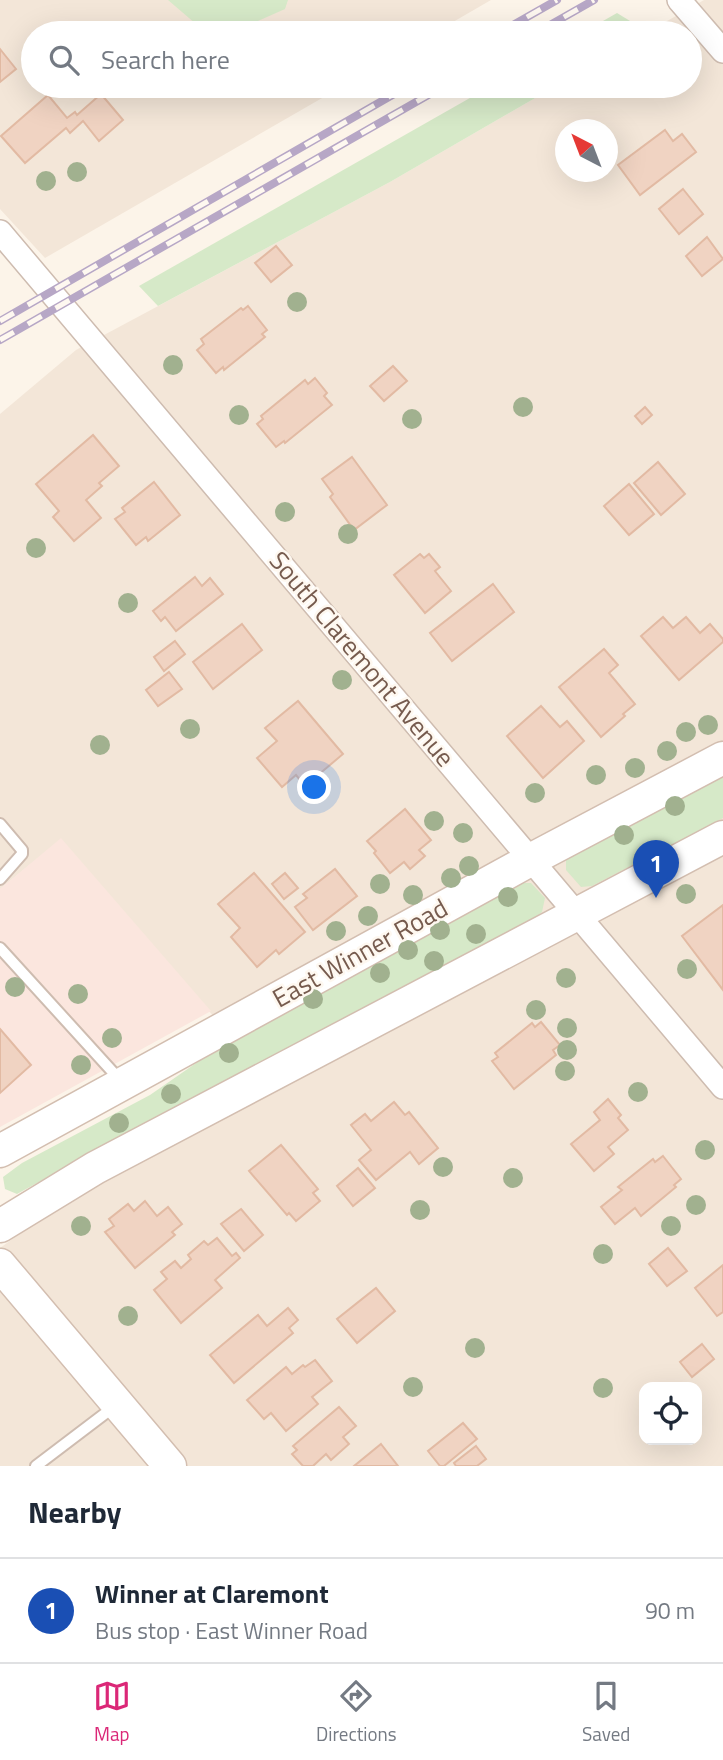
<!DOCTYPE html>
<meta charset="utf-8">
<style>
:root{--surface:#fff;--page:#f6f6f7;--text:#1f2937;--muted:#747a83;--line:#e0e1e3;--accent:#db2777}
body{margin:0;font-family:"Titillium Web",sans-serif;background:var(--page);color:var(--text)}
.controls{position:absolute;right:21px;bottom:21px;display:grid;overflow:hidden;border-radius:14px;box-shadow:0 7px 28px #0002}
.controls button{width:63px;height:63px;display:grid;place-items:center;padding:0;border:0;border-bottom:2px solid var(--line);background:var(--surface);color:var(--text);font:35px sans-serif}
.compass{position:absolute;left:555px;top:119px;width:63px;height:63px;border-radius:50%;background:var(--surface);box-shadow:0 7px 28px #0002;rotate:318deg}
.you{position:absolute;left:315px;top:788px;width:24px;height:24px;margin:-18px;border:5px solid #fff;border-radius:50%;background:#1a73e8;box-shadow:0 0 0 10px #1a73e833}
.badge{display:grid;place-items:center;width:46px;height:46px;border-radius:50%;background:var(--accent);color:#fff;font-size:23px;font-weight:700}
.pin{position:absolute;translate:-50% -58px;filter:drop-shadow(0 2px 4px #0008)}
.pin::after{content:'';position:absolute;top:37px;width:24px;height:21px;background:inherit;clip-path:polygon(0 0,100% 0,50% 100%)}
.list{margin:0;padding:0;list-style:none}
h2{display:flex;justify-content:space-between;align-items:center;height:91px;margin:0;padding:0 28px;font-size:30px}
h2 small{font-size:23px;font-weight:400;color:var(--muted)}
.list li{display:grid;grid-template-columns:46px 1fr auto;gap:21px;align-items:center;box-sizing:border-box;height:105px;padding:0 28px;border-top:2px solid var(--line)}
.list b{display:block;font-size:26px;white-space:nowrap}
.list p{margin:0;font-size:23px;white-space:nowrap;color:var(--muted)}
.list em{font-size:23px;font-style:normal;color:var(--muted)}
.icon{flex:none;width:38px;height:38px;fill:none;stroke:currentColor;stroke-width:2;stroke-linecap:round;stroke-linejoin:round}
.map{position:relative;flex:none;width:723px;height:1466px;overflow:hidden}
.search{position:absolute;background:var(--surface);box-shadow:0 7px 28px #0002;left:21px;right:21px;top:21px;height:77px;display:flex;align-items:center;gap:18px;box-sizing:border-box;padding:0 24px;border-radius:38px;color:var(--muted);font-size:26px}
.sheet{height:196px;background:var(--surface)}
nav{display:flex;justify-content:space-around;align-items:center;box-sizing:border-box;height:98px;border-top:2px solid var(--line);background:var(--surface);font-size:19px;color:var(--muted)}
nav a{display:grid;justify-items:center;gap:4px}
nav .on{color:var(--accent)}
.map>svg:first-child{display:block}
</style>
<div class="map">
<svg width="723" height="1466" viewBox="0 0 723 1466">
<rect width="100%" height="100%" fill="#fcf4e9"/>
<!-- residential -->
<g fill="#f3e6d8" fill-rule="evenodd">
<path d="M0,0h491l-57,33h-401v53h310l-298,172 -45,-49z"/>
<path d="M704,0h19v1466h-723v-218l65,-47 210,-113 -214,-249 -61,50v-475l76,-64 314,-168 166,-96h134v-53h-44zM566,130h42v42h-42zM644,1387h53v53h-53z"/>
</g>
<!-- commercial -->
<path fill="#fbe6de" d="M61,838l150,173 -211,116v-238z"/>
<!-- green -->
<g fill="#d6e9c8">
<path d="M168,0h120l-3,9 -54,24 -35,-9z"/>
<path d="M617,13l31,19 -66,1z"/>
<path d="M491,86h65l-166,96 -232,124 -19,-20z"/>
<path d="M723,773v45l-131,68 -11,1 -15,-17v-11l13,-10z"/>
<path d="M517,883h14l14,15 -3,14 -13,11 -343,178 -169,93 -12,-5 -2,-12 19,-14 128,-68 101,-70z"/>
</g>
<!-- building -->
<g fill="#f0d3c2" stroke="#e2baa3" stroke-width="2">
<path d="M0,49l16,20 -16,13z"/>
<path d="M101,94l22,26 -24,21 -16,-20 -13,12 -4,-5 -41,35 -24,-27 47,-41 19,23 8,-6 2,3z"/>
<path d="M665,130l8,11 9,-7 14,18 -56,43 -22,-30z"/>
<path d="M683,189l20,25 -24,20 -20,-25z"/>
<path d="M707,237l16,22 -21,17 -16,-20z"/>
<path d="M276,246l16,19 -21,17 -16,-19z"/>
<path d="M248,306l19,24 -5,4 3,3 -41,33 -1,-3 -7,6 -19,-23 7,-6 -3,-5 40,-31 2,2z"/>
<path d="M393,366l14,15 -23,20 -14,-15z"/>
<path d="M315,378l12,15 -3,3 8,9 -47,38 -1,-2 -8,6 -19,-23 6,-5 -2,-3 44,-36 3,4z"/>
<path d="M645,407l7,8 -10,9 -7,-8z"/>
<path d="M93,435l26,31 -20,17 3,3 -16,14 15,18 -27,23 -21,-24 6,-6 -23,-27z"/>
<path d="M352,457l35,48 -33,25 -24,-33 3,-3 -11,-15z"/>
<path d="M658,462l27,32 -24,21 -27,-32z"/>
<path d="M154,482l26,33 -32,26 -2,-4 -10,8 -21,-26 10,-7 -3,-4z"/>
<path d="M629,484l25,30 -25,21 -25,-29z"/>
<path d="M420,554l4,4 5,-4 11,13 -5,4 16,20 -26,22 -31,-38z"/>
<path d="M195,577l7,9 8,-8 13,16 -47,37 -11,-14 -4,4 -8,-10z"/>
<path d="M493,584l21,28 -62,49 -22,-28z"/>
<path d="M663,617l10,11 13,-11 14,16 10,-9 13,15v3l-44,38 -38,-44z"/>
<path d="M242,624l20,26 -49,39 -20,-27z"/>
<path d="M175,641l10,13 -21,17 -10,-14z"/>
<path d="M604,649l14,16 -9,8 26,31 -12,10 2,2 -24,21 -42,-50z"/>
<path d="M169,672l13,17 -24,17 -12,-16z"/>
<path d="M298,701l45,53 -38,32 -9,-11 -14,12 -25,-29 20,-17 -12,-13z"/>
<path d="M541,706l19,21 7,-6 17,20 -41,37 -36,-42z"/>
<path d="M405,809l26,31 -12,10 6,6 -15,13 -6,-7 -14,11 -16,-20 2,-2 -9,-10z"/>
<path d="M335,869l22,27 -44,34 -18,-23 12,-9 -4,-4z"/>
<path d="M254,873l51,59 -26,22 -3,-4 -19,17 -26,-30 9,-9 -22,-24z"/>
<path d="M285,873l13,15 -14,11 -12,-15z"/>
<path d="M723,905v85l-41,-54z"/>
<path d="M541,1022l19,23 -7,5 3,5 -42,34 -22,-28 6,-4 -3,-4 37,-30 3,4z"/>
<path d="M0,1029l31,36 -31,28z"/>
<path d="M608,1099l13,16 -3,3 10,12 -20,17 6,7 -20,17 -23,-27 29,-24 -6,-8z"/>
<path d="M394,1102l11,13 4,-3 29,36 -19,16 -9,-12 -34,28 -17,-20 12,-10 -20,-25 14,-11 6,7z"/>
<path d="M281,1145l37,44 -5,4 7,8 -24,20 -7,-8 -2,2 -38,-44z"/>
<path d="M663,1156l18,23 -7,6 2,2 -35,29 -6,-8 -20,16 -14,-17 21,-17 -4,-3 35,-28 2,3z"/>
<path d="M358,1168l17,20 -22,18 -16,-20z"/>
<path d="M145,1201l12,15 11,-9 14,17 -10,8 3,3 -40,33 -30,-36 9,-6 -5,-7 19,-15 6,7z"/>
<path d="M241,1209l22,26 -19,16 -23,-27z"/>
<path d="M217,1238l15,18 4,-3 4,5 -25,22 7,8 -41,35 -27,-33 13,-11 -6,-7 14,-11 6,7 10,-9 -3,-4 16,-14 4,4z"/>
<path d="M668,1248l19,23 -20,15 -18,-22z"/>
<path d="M723,1265v47l-6,4 -22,-28z"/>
<path d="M376,1288l19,23 -38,32 -20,-24z"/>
<path d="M288,1308l10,12 -9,8 4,5 -59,50 -24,-28 48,-40 9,11z"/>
<path d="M702,1344l12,15 -22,18 -12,-15z"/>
<path d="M315,1360l17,21 -20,16 6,7 -32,27 -15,-18 -7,6 -17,-19 39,-33 6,7 11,-9 2,2z"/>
<path d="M339,1407l17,19 -13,11 6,7 -18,16 -5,-6 -13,12h-10l-11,-12 5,-4 -4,-4z"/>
<path d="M463,1423l14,16 -33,27h-4l-12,-15z"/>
<path d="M381,1444l17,22h-44z"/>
<path d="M476,1446l10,13 -9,7h-21l-2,-3z"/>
</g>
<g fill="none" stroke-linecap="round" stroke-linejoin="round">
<!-- lane casing -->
<g stroke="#cebcb0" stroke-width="14">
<g id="lane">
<path d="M0,824l22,26v4l-22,25"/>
<path d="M0,948l120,132"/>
<path d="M36,1466l79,-60"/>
</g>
</g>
<!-- street casing -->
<g stroke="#cebcb0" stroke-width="26">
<g id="street">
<path d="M679,0l44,51"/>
<path d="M0,232l723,855"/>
</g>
</g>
<!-- secondary casing -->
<g stroke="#d3beb0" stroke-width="35">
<g id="secondary">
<path d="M0,1151l532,-292 191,-101"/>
<path d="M0,1226l95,-58 628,-331"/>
<path d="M0,1265l170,201"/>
</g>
</g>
<!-- lane -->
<use href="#lane" stroke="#fff" stroke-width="10"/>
<!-- street -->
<use href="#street" stroke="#fff" stroke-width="23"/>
<!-- secondary -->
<use href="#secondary" stroke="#fff" stroke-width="32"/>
<!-- rail casing -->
<g stroke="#b7a7c6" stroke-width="8">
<g id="rail">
<path d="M499,33l58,-33"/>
<path d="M536,33l58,-33"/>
<path d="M0,321l408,-235"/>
<path d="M0,340l444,-254"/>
</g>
</g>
<!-- rail -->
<use href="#rail" stroke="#fef8f0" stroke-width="5" stroke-dasharray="16" stroke-linecap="butt"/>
</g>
<!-- trees -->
<g fill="#a1b18f">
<circle cx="77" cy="172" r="10"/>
<circle cx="46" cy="181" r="10"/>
<circle cx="297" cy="302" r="10"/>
<circle cx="173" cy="365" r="10"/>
<circle cx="523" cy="407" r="10"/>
<circle cx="239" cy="415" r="10"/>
<circle cx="412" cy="419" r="10"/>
<circle cx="285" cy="512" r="10"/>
<circle cx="348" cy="534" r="10"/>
<circle cx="36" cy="548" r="10"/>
<circle cx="128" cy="603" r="10"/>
<circle cx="342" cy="680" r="10"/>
<circle cx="708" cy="725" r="10"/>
<circle cx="190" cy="729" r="10"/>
<circle cx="686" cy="732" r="10"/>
<circle cx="100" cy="745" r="10"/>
<circle cx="667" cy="751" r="10"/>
<circle cx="635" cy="768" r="10"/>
<circle cx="596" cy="775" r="10"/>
<circle cx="535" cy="793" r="10"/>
<circle cx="675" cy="806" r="10"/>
<circle cx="434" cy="821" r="10"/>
<circle cx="463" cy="833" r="10"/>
<circle cx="624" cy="835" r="10"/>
<circle cx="469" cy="866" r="10"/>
<circle cx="451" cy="878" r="10"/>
<circle cx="380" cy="884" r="10"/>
<circle cx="686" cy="894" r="10"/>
<circle cx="413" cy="895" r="10"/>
<circle cx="508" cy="897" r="10"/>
<circle cx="368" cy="916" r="10"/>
<circle cx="440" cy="930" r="10"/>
<circle cx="336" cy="931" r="10"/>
<circle cx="476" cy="934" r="10"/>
<circle cx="408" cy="950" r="10"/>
<circle cx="434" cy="961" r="10"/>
<circle cx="687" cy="969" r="10"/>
<circle cx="380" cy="973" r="10"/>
<circle cx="566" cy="978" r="10"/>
<circle cx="15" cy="987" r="10"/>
<circle cx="78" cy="994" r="10"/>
<circle cx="313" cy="999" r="10"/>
<circle cx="536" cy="1010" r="10"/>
<circle cx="567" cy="1028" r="10"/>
<circle cx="112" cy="1038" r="10"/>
<circle cx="567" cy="1050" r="10"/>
<circle cx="229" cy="1053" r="10"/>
<circle cx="81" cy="1065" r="10"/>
<circle cx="565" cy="1071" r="10"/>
<circle cx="638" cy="1092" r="10"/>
<circle cx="171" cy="1094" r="10"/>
<circle cx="119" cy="1123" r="10"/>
<circle cx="705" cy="1150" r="10"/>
<circle cx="443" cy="1167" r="10"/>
<circle cx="513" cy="1178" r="10"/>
<circle cx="696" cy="1205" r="10"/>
<circle cx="420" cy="1210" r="10"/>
<circle cx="81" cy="1226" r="10"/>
<circle cx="671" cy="1226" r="10"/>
<circle cx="603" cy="1254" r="10"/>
<circle cx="128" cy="1316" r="10"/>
<circle cx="475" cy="1348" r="10"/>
<circle cx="413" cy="1387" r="10"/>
<circle cx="603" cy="1388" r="10"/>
</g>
<g text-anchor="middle" stroke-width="5" stroke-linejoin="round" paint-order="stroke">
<!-- street labels -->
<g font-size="26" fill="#765b4e" stroke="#fef8f0">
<text transform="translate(362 659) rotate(50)" y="9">South Claremont Avenue</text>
<text transform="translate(360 953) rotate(-29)" y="9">East Winner Road</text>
</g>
</g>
</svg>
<div class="controls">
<button><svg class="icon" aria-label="locate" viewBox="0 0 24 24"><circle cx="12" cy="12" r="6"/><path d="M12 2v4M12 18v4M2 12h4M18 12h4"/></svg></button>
</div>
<svg class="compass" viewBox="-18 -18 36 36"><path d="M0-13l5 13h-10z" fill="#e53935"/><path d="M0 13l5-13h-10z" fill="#747a83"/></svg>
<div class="you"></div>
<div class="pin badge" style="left:656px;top:898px;background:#1a4fb4">1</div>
<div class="search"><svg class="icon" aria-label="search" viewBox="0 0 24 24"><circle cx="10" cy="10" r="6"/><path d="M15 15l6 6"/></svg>Search here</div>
</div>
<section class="sheet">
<h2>Nearby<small></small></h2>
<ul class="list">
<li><span class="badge" style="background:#1a4fb4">1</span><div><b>Winner at Claremont</b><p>Bus stop · East Winner Road</p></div><em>90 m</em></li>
</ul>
</section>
<nav>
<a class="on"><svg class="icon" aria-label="map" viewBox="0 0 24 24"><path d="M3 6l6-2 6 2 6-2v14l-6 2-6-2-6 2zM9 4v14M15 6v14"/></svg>Map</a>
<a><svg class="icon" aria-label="directions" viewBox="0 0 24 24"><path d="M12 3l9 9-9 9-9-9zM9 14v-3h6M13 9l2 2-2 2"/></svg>Directions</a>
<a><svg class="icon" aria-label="saved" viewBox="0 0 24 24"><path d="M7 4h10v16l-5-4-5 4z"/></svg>Saved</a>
</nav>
